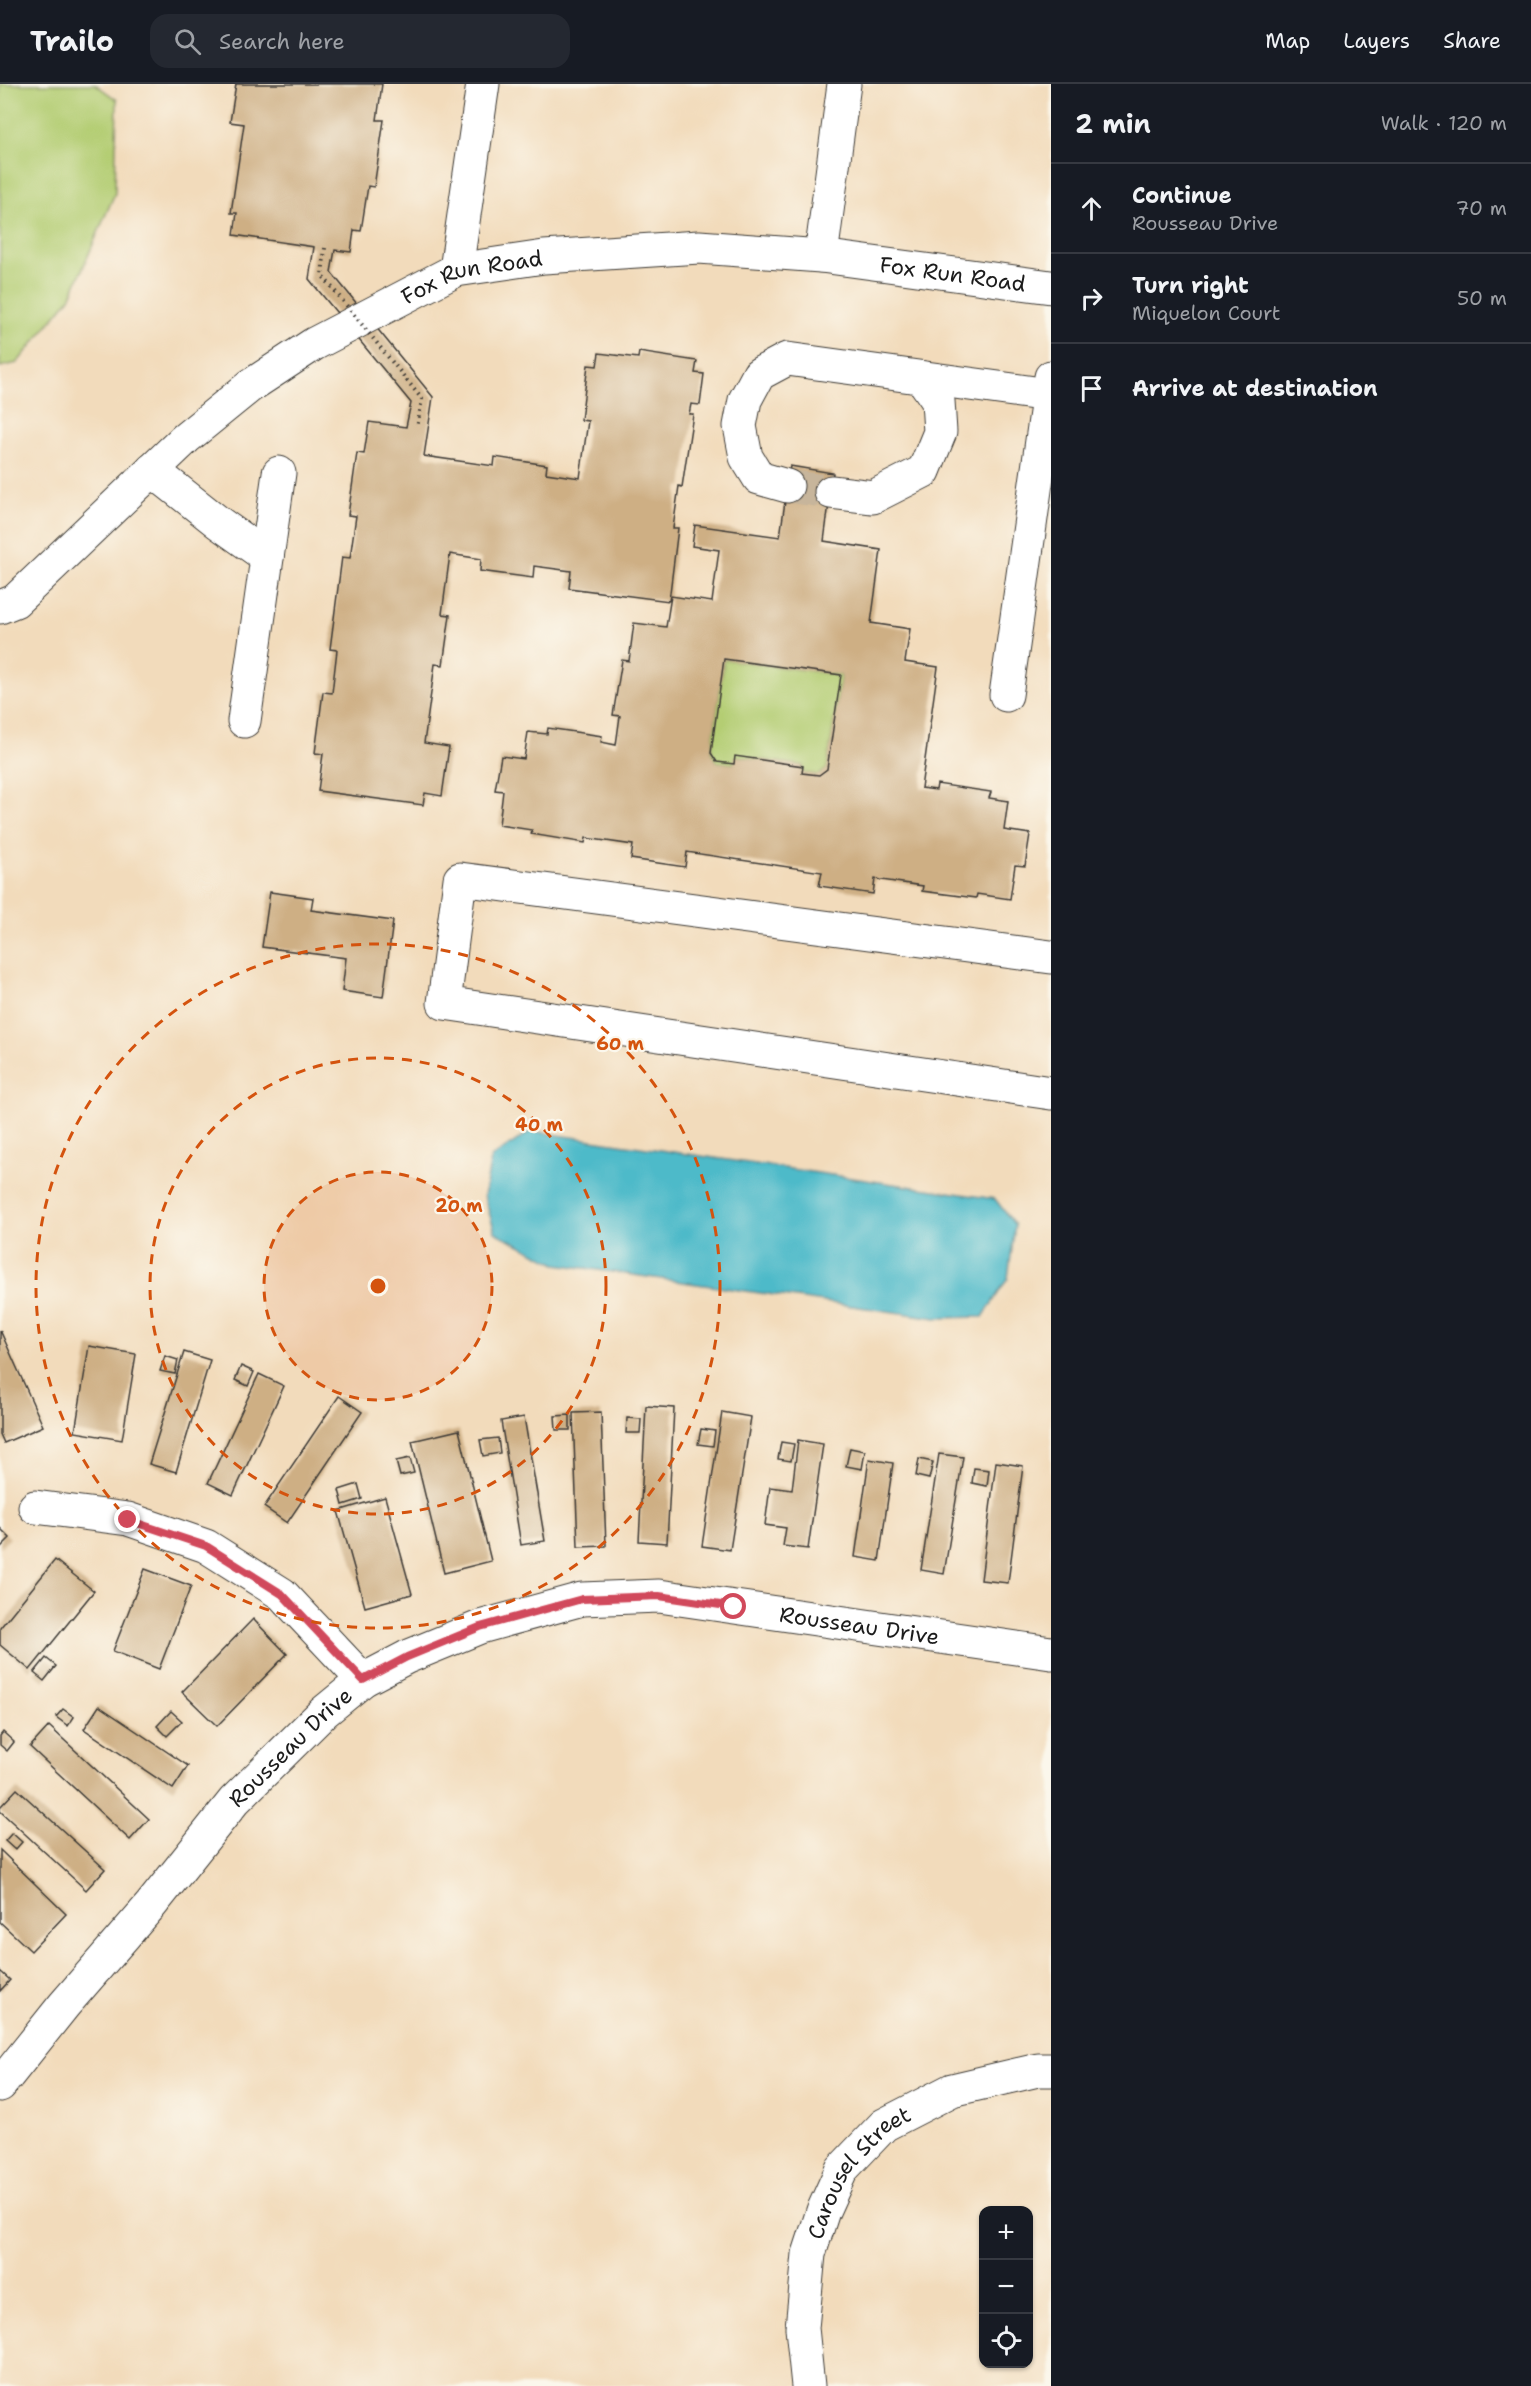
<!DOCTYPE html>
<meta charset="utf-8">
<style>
:root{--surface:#171b24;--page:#242831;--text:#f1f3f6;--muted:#9ea1a6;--line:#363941}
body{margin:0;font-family:"Shantell Sans",sans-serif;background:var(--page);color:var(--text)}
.controls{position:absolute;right:18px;bottom:18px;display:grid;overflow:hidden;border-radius:12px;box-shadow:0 2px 4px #0004}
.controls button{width:54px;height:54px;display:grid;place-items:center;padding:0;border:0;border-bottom:2px solid var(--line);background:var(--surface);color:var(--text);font:30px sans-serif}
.stop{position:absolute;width:18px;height:18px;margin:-14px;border:4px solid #d1495b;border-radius:50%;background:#fff}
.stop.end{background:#d1495b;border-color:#fff;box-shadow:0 2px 6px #0008}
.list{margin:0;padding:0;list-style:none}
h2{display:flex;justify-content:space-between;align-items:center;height:78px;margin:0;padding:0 24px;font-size:26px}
h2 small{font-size:20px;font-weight:400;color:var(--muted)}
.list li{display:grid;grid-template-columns:39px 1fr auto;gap:18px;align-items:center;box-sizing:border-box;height:90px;padding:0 24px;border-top:2px solid var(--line)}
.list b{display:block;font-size:22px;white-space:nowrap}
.list p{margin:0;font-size:20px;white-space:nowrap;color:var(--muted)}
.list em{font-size:20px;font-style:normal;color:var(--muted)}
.icon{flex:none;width:33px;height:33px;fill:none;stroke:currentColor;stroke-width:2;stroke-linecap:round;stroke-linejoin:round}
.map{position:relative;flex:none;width:1051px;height:2302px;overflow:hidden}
header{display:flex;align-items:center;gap:36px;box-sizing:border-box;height:84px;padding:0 30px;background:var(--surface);border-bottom:2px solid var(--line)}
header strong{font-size:28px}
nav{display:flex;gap:33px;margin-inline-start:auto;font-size:21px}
.search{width:420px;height:54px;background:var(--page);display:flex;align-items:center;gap:15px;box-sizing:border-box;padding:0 21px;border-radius:18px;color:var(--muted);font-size:22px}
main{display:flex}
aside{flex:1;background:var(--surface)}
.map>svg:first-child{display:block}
</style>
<header>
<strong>Trailo</strong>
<div class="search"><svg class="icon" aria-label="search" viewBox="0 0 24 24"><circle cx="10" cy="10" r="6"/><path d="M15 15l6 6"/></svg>Search here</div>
<nav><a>Map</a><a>Layers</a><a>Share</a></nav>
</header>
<main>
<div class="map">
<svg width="1051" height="2302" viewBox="0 0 1051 2302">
<rect width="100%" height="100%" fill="#fbf7ec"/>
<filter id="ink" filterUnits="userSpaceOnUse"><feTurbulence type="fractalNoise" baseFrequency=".0167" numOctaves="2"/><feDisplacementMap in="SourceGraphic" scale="12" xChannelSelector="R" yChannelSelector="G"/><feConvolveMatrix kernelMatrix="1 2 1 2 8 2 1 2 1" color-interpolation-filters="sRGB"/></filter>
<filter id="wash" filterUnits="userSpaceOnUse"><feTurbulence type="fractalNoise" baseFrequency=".008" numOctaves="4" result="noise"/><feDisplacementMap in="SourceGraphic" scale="24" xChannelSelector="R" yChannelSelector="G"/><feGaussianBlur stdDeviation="1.35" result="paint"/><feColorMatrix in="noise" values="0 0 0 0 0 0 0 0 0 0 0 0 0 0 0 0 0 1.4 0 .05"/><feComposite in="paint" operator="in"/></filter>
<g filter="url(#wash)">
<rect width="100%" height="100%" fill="#f2dbbb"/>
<!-- green -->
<g fill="#b4cd73" stroke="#687448" stroke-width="1.5">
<path d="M0,0h95l22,16 -2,93 -45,105 -53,65 -17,4z"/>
<path d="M724,575l117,16 -14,94 -8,6 -17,-2 1,-7 -67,-10 -2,8 -17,-2 -6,-9z"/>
</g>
<!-- water -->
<path fill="#4ebac9" stroke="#356b72" stroke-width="1.5" d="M531,1047l464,68 20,26 -7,53 -25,39 -47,1 -380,-54 -61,-32 -11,-36 7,-38z"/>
<g id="blocks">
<!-- building -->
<g fill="#ceaf84" fill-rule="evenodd">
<path d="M236,0h146l-5,36h7l-10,67 -6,-1 -7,45 -7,-1 -3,22 -16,-2 -4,22 102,125 -9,59 70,10 1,-9 52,8 -1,8 34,5 8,-57 -7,-1 7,-55 9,1 2,-13 39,5 1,-6 58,9 -2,12 9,1 -4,31 -9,-1 -2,10h4l-11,73 -3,-1 -6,42h5l-9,73 -100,-13 2,-17 -37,-5 -1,12 -53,-7 1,-12 -31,-5 -8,60 8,1 -7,50 -8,-1 -11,79 25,4 -7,49 -17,-3 -2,12 -105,-14 5,-37 -8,-1 8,-61 9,1 5,-43 -7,-1 12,-92 8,1 6,-42 -8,-1 9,-62 7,1 5,-32 37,5 5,-24 -102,-124 5,-32 -80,-12 3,-22h-6l13,-89 -14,-2z"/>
<path d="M790,382l43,7 -9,68 57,9 -10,73 39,6 -5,33 33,5 -17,121 15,2 1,-6 54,8 -2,6 19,3 -4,29 26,4 -5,32 -10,-1 -5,34 -33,-5 -1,4 -54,-7 1,-5 -48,-7 -2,15 -54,-8 3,-14 -135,-20 -2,15 -54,-8 2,-14 -47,-7 -1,5 -54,-9 1,-4 -33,-5 4,-34 -8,-1 6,-34 23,3 4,-27 19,2 1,-6 54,8 -1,6 15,3 4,-29 -7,-1 9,-55 7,1 5,-38 32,4 5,-31 41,6 7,-52 -27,-4 3,-21 85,12zM724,575l117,16 -14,94 -8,6 -17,-2 1,-7 -68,-10 -1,8 -17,-2 -6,-9z"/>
<path d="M270,808l43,6 -2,12 82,11 -10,76 -41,-6 4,-33 -84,-11z"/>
<path d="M0,1246l43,96 -39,17 -4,-9z"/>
<path d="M89,1262l47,8 -14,86 -47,-8z"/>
<path d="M184,1268l26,8 -34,112 -27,-8z"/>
<path d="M165,1272l13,4 -3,14 -15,-3z"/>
<path d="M241,1282l13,6 -6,14 -13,-6z"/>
<path d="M259,1290l25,12 -51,109 -25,-12z"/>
<path d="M339,1312l23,16 -75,111 -23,-16z"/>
<path d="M646,1322l28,2 -7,135 -28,-2z"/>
<path d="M601,1328l5,134 -28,1 -5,-134z"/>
<path d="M722,1328l29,5 -21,133 -28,-4z"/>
<path d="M570,1331v15h-14l-1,-14z"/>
<path d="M524,1333l21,124 -24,4 -20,-124z"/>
<path d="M627,1334l14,1 -1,14h-14z"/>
<path d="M701,1345l14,2 -2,15 -15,-2z"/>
<path d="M459,1346l32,131 -47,12 -32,-132z"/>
<path d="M498,1354l2,15 -17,3 -3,-16z"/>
<path d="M798,1356l25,4 -15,105 -25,-3 3,-18 -21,-3 5,-38 22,3z"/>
<path d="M781,1358l13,2 -3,17 -13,-2z"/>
<path d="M850,1364l15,3 -3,18 -16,-3z"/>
<path d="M939,1370l24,3 -19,117 -23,-4z"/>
<path d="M410,1374l4,15 -14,3 -4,-15z"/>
<path d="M869,1375l24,4 -14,98 -24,-4z"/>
<path d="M919,1375l14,3 -4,17 -13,-3z"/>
<path d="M996,1378l27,4 -15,117 -27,-3z"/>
<path d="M974,1384l15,2 -2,16 -15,-3z"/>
<path d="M358,1400l4,15 -19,6 -4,-15z"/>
<path d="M385,1413l27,97 -47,13 -27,-96z"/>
<path d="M0,1444l10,10 -10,10z"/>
<path d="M55,1476l39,31 -64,79 -30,-25v-17z"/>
<path d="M145,1485l46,17 -32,83 -46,-18z"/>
<path d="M253,1535l34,35 -70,72 -35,-34z"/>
<path d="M46,1574l10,8 -12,15 -10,-8z"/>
<path d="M99,1622l89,60 -15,23 -89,-60z"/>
<path d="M63,1625l11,8 -6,9 -12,-9z"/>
<path d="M171,1627l11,10 -15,15 -10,-10z"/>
<path d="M49,1642l100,93 -19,21 -100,-93z"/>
<path d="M3,1648l11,10 -7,9 -7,-6v-9z"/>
<path d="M17,1705l88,80 -19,21 -86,-79v-4z"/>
<path d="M12,1749l10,9 -7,8 -10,-9z"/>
<path d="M0,1766l66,64 -35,37 -31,-29z"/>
<path d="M0,1887l10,9 -10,11z"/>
</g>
</g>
</g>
<g filter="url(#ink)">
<use href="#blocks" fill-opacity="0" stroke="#3c3934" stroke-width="1.5"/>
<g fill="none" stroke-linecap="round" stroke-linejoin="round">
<!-- minor-tunnel -->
<path stroke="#c7b59b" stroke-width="33" stroke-dasharray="33 16" stroke-linecap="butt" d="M787,402l44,6"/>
<!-- minor casing -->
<g stroke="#3c3934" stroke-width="35">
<g id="minor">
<path d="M821,172l23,-172"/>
<path d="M456,186l27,-186"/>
<path d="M152,386l67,53 48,34"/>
<path d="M787,402l-28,-8 -13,-21 -6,-31 5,-26 14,-26 28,-15 262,36"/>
<path d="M831,408l42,5 51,-26 16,-39 -2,-31 -16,-23"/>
<path id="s1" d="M0,523l15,-6 171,-163 64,-52 64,-42 142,-74 88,-13 155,-10 122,9 230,31"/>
<path d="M1006,611l45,-318"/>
<path d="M244,637l35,-248"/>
<path d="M1051,873l-591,-78 -16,124 607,90"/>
<path d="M35,1423l93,12 78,27 76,48 81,86"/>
<path id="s2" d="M0,2001l64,-80 87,-100 83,-104 90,-89 39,-32 44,-23 73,-30 102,-28 77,-3 392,57"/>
<path id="s3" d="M808,2302l-6,-58 7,-74 14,-43 19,-42 42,-44 68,-35 86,-20h13"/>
</g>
</g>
<!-- minor -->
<use href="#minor" stroke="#fff" stroke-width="33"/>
<!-- path-bridge -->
<path stroke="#3c3934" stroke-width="4" stroke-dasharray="1.5 4.5" stroke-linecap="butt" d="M325,164l-3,27 100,124 -5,29"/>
</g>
</g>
<g fill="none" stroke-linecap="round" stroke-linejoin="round" filter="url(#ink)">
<!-- route -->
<path stroke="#d1495b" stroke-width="8" d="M128,1436l78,26 76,48 81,86 44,-23 73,-30 102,-28 77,-3 75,11"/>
</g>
<!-- distance rings -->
<circle cx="378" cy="1202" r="114" fill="#d4530e" fill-opacity=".12"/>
<g fill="none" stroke="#d4530e" stroke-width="3" stroke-dasharray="10 8">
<circle cx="378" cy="1202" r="114"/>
<circle cx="378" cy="1202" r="228"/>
<circle cx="378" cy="1202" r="342"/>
</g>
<g text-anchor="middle" stroke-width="4.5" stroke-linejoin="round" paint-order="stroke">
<!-- street labels -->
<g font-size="22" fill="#1c1c1c" stroke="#fbf7ec">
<text dy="8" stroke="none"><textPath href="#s1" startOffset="1071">Fox Run Road</textPath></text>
<text dy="8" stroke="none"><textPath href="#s1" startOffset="585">Fox Run Road</textPath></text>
<text dy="8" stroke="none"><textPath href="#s2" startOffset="1059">Rousseau Drive</textPath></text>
<text dy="8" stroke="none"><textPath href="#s2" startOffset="446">Rousseau Drive</textPath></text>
<text dy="8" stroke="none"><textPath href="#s3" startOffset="231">Carousel Street</textPath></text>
</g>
</g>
<circle cx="378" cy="1202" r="9" fill="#d4530e" stroke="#fbf7ec" stroke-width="3"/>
<g font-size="18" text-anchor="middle" font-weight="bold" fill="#d4530e" stroke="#fbf7ec" stroke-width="4.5" stroke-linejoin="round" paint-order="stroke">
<text x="620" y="966">60 m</text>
<text x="539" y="1047">40 m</text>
<text x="459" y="1128">20 m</text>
</g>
</svg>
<div class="controls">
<button>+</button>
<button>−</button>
<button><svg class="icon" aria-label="locate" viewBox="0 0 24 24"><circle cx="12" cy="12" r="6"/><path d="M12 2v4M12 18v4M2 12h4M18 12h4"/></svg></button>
</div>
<div class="stop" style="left:734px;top:1523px"></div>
<div class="stop end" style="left:128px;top:1436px"></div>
</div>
<aside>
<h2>2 min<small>Walk · 120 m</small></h2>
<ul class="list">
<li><svg class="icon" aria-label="ahead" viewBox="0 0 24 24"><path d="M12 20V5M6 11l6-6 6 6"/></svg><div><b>Continue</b><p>Rousseau Drive</p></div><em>70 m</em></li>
<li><svg class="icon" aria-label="right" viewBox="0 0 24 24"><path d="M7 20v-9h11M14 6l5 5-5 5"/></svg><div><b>Turn right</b><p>Miquelon Court</p></div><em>50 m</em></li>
<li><svg class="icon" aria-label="arrive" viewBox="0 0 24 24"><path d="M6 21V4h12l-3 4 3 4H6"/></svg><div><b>Arrive at destination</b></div></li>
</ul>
</aside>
</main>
